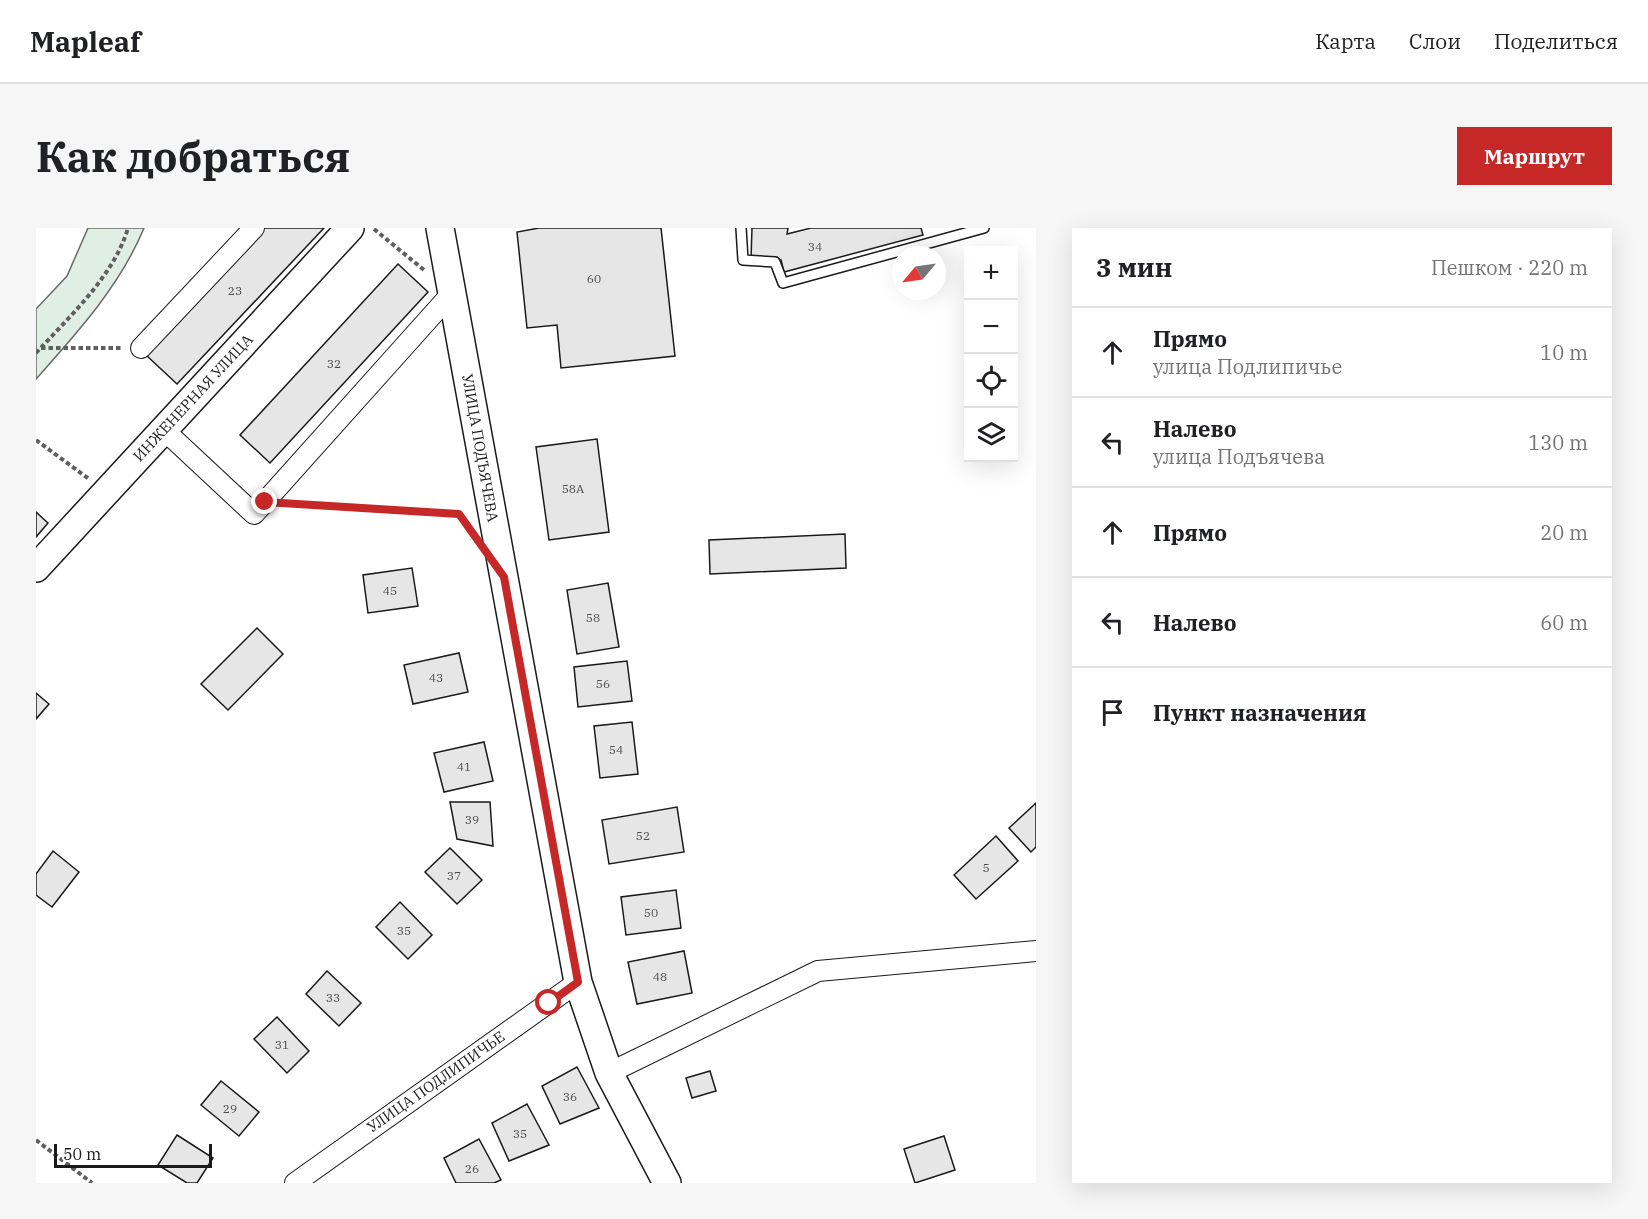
<!DOCTYPE html>
<html lang="ru">
<meta charset="utf-8">
<style>
:root{--surface:#fff;--page:#f6f6f6;--text:#202124;--muted:#757577;--line:#e0e0e0;--accent:#c62828}
body{margin:0;font-family:"IBM Plex Serif",serif;background:var(--page);color:var(--text)}
.controls{position:absolute;right:18px;top:18px;display:grid;overflow:hidden;border-radius:0px;box-shadow:0 6px 24px #0002}
.controls button{width:54px;height:54px;display:grid;place-items:center;padding:0;border:0;border-bottom:2px solid var(--line);background:var(--surface);color:var(--text);font:30px sans-serif}
.compass{position:absolute;left:856px;top:18px;width:54px;height:54px;border-radius:50%;background:var(--surface);box-shadow:0 6px 24px #0002;rotate:241deg}
.scale{position:absolute;left:18px;bottom:15px;width:158px;box-sizing:border-box;padding-left:6px;border:3px solid #1a1a1a;border-top:0;font-size:16px;line-height:21px;white-space:nowrap;color:#1a1a1a;-webkit-text-stroke:4px #fff;paint-order:stroke}
.stop{position:absolute;width:18px;height:18px;margin:-14px;border:4px solid #c62828;border-radius:50%;background:#fff}
.stop.end{background:#c62828;border-color:#fff;box-shadow:0 2px 6px #0008}
.list{margin:0;padding:0;list-style:none}
h2{display:flex;justify-content:space-between;align-items:center;height:78px;margin:0;padding:0 24px;font-size:26px}
h2 small{font-size:20px;font-weight:400;color:var(--muted)}
.list li{display:grid;grid-template-columns:39px 1fr auto;gap:18px;align-items:center;box-sizing:border-box;height:90px;padding:0 24px;border-top:2px solid var(--line)}
.list b{display:block;font-size:22px;white-space:nowrap}
.list p{margin:0;font-size:20px;white-space:nowrap;color:var(--muted)}
.list em{font-size:20px;font-style:normal;color:var(--muted)}
.icon{flex:none;width:33px;height:33px;fill:none;stroke:currentColor;stroke-width:2;stroke-linecap:round;stroke-linejoin:round}
.map{position:relative;flex:none;width:1000px;height:955px;overflow:hidden;border-radius:0px}
header{display:flex;align-items:center;gap:36px;box-sizing:border-box;height:84px;padding:0 30px;background:var(--surface);border-bottom:2px solid var(--line)}
header strong{font-size:28px}
nav{display:flex;gap:33px;margin-inline-start:auto;font-size:21px}
.intro{display:flex;align-items:center;justify-content:space-between;box-sizing:border-box;height:144px;padding:0 36px}
h1{margin:0;font-size:42px}
.button{padding:15px 27px;border-radius:0px;background:var(--accent);color:#fff;font-size:21px;font-weight:700}
main{display:flex;gap:36px;padding:0 36px}
aside{flex:1;background:var(--surface);border-radius:0px;box-shadow:0 6px 24px #0002}
.map>svg:first-child{display:block}
</style>
<header>
<strong>Mapleaf</strong>
<nav><a>Карта</a><a>Слои</a><a>Поделиться</a></nav>
</header>
<div class="intro"><h1>Как добраться</h1><a class="button">Маршрут</a></div>
<main>
<div class="map">
<svg width="1000" height="955" viewBox="0 0 1000 955">
<rect width="100%" height="100%" fill="#fff"/>
<!-- green -->
<path fill="#e0efe3" stroke="#6a6a6a" stroke-width="1.5" d="M52,0h56c-24,58 -67,105 -108,151v-70l31,-33z"/>
<!-- building -->
<g fill="#e6e6e6" stroke="#1a1a1a" stroke-width="1.5">
<path d="M228,0h60l-147,156 -31,-29z"/>
<path d="M503,0h122l14,128 -114,12 -4,-43 -30,3 -10,-96z"/>
<path d="M716,0h36l-1,6 24,-6h110l2,7 -139,37 -3,-12 -30,-1z"/>
<path d="M362,36l30,28 -158,171 -30,-28z"/>
<path d="M561,211l12,93 -60,8 -13,-93z"/>
<path d="M0,284l12,11 -12,14z"/>
<path d="M809,306l1,34 -136,6 -1,-34z"/>
<path d="M376,340l6,38 -50,7 -5,-38z"/>
<path d="M572,355l11,64 -42,7 -10,-64z"/>
<path d="M221,400l26,26 -55,56 -27,-26z"/>
<path d="M423,425l9,39 -55,12 -9,-39z"/>
<path d="M591,433l5,40 -54,6 -4,-40z"/>
<path d="M0,465l13,11 -13,15z"/>
<path d="M596,494l6,52 -38,4 -6,-52z"/>
<path d="M448,514l9,39 -49,11 -10,-39z"/>
<path d="M414,574h40l3,44 -36,-7z"/>
<path d="M1000,575v44l-5,5 -22,-24z"/>
<path d="M641,579l7,45 -75,12 -7,-44z"/>
<path d="M960,608l22,25 -42,38 -22,-24z"/>
<path d="M414,620l32,32 -25,24 -32,-32z"/>
<path d="M17,623l26,21 -27,35 -16,-12v-21z"/>
<path d="M640,662l5,38 -55,7 -5,-38z"/>
<path d="M364,674l32,33 -24,24 -32,-32z"/>
<path d="M648,723l8,42 -55,11 -9,-42z"/>
<path d="M291,743l34,32 -22,23 -33,-32z"/>
<path d="M241,789l32,34 -22,22 -33,-34z"/>
<path d="M541,839l22,41 -39,16 -18,-38z"/>
<path d="M674,843l6,20 -24,7 -6,-20z"/>
<path d="M185,853l38,31 -20,24 -38,-31z"/>
<path d="M491,876l22,41 -40,16 -17,-38z"/>
<path d="M141,907l36,23 -16,25h-10l-29,-18z"/>
<path d="M908,908l11,34 -40,13 -11,-34z"/>
<path d="M443,911l22,41 -7,3h-38l-12,-25z"/>
</g>
<g fill="none" stroke-linecap="round" stroke-linejoin="round">
<!-- lane casing -->
<g stroke="#1a1a1a" stroke-width="12">
<path id="lane" d="M705,0l2,32 32,2 8,21 201,-55"/>
</g>
<!-- street casing -->
<g stroke="#1a1a1a" stroke-width="22">
<g id="street">
<path d="M105,120l113,-120"/>
<path d="M128,202l90,84 198,-221"/>
<path d="M573,845l209,-102 218,-20"/>
<path d="M259,955l283,-201"/>
</g>
</g>
<!-- secondary casing -->
<g stroke="#1a1a1a" stroke-width="30">
<g id="secondary">
<path d="M404,0l138,754 31,91 58,110"/>
<path d="M0,340l314,-340"/>
</g>
</g>
<!-- path -->
<g stroke="#5f5f5f" stroke-width="4" stroke-dasharray="4.5 3" stroke-linecap="butt">
<path d="M338,1l50,41"/>
<path d="M5,120h81"/>
<path d="M0,125c33,-36 78,-77 92,-125"/>
<path d="M0,212l53,39"/>
<path d="M255,276l168,11 11,15"/>
<path d="M0,912l56,43"/>
</g>
<!-- lane -->
<use href="#lane" stroke="#fff" stroke-width="9"/>
<!-- street -->
<use href="#street" stroke="#fff" stroke-width="20"/>
<!-- secondary -->
<use href="#secondary" stroke="#fff" stroke-width="27"/>
</g>
<g fill="none" stroke-linecap="round" stroke-linejoin="round">
<!-- route -->
<path stroke="#c62828" stroke-width="8" d="M229,274l194,12 45,63 74,405 -29,21"/>
</g>
<g text-anchor="middle" stroke-width="4.5" stroke-linejoin="round" paint-order="stroke">
<!-- number labels -->
<g font-size="12" fill="#4d4d4d">
<text x="779" y="23">34</text>
<text x="558" y="55">60</text>
<text x="199" y="67">23</text>
<text x="298" y="140">32</text>
<text x="537" y="265">58А</text>
<text x="354" y="367">45</text>
<text x="557" y="394">58</text>
<text x="400" y="454">43</text>
<text x="567" y="460">56</text>
<text x="580" y="526">54</text>
<text x="428" y="543">41</text>
<text x="436" y="596">39</text>
<text x="607" y="612">52</text>
<text x="950" y="644">5</text>
<text x="418" y="652">37</text>
<text x="615" y="689">50</text>
<text x="368" y="707">35</text>
<text x="624" y="753">48</text>
<text x="297" y="774">33</text>
<text x="246" y="821">31</text>
<text x="534" y="873">36</text>
<text x="194" y="885">29</text>
<text x="484" y="910">35</text>
<text x="436" y="945">26</text>
</g>
<!-- street labels -->
<g font-size="15" fill="#1a1a1a" stroke="#fff">
<text transform="translate(157 170) rotate(-47)" y="5">ИНЖЕНЕРНАЯ УЛИЦА</text>
<text transform="translate(444 220) rotate(80)" y="5">УЛИЦА ПОДЪЯЧЕВА</text>
<text transform="translate(400 854) rotate(-35)" y="5">УЛИЦА ПОДЛИПИЧЬЕ</text>
</g>
</g>
</svg>
<div class="controls">
<button>+</button>
<button>−</button>
<button><svg class="icon" aria-label="locate" viewBox="0 0 24 24"><circle cx="12" cy="12" r="6"/><path d="M12 2v4M12 18v4M2 12h4M18 12h4"/></svg></button>
<button><svg class="icon" aria-label="layers" viewBox="0 0 24 24"><path d="M12 4l9 5-9 5-9-5zM3 14l9 5 9-5"/></svg></button>
</div>
<svg class="compass" viewBox="-18 -18 36 36"><path d="M0-13l5 13h-10z" fill="#e53935"/><path d="M0 13l5-13h-10z" fill="#757577"/></svg>
<div class="scale">50 m</div>
<div class="stop" style="left:513px;top:775px"></div>
<div class="stop end" style="left:229px;top:274px"></div>
</div>
<aside>
<h2>3 мин<small>Пешком · 220 m</small></h2>
<ul class="list">
<li><svg class="icon" aria-label="ahead" viewBox="0 0 24 24"><path d="M12 20V5M6 11l6-6 6 6"/></svg><div><b>Прямо</b><p>улица Подлипичье</p></div><em>10 m</em></li>
<li><svg class="icon" aria-label="left" viewBox="0 0 24 24"><path d="M17 20v-9H6M10 6l-5 5 5 5"/></svg><div><b>Налево</b><p>улица Подъячева</p></div><em>130 m</em></li>
<li><svg class="icon" aria-label="ahead" viewBox="0 0 24 24"><path d="M12 20V5M6 11l6-6 6 6"/></svg><div><b>Прямо</b></div><em>20 m</em></li>
<li><svg class="icon" aria-label="left" viewBox="0 0 24 24"><path d="M17 20v-9H6M10 6l-5 5 5 5"/></svg><div><b>Налево</b></div><em>60 m</em></li>
<li><svg class="icon" aria-label="arrive" viewBox="0 0 24 24"><path d="M6 21V4h12l-3 4 3 4H6"/></svg><div><b>Пункт назначения</b></div></li>
</ul>
</aside>
</main>
